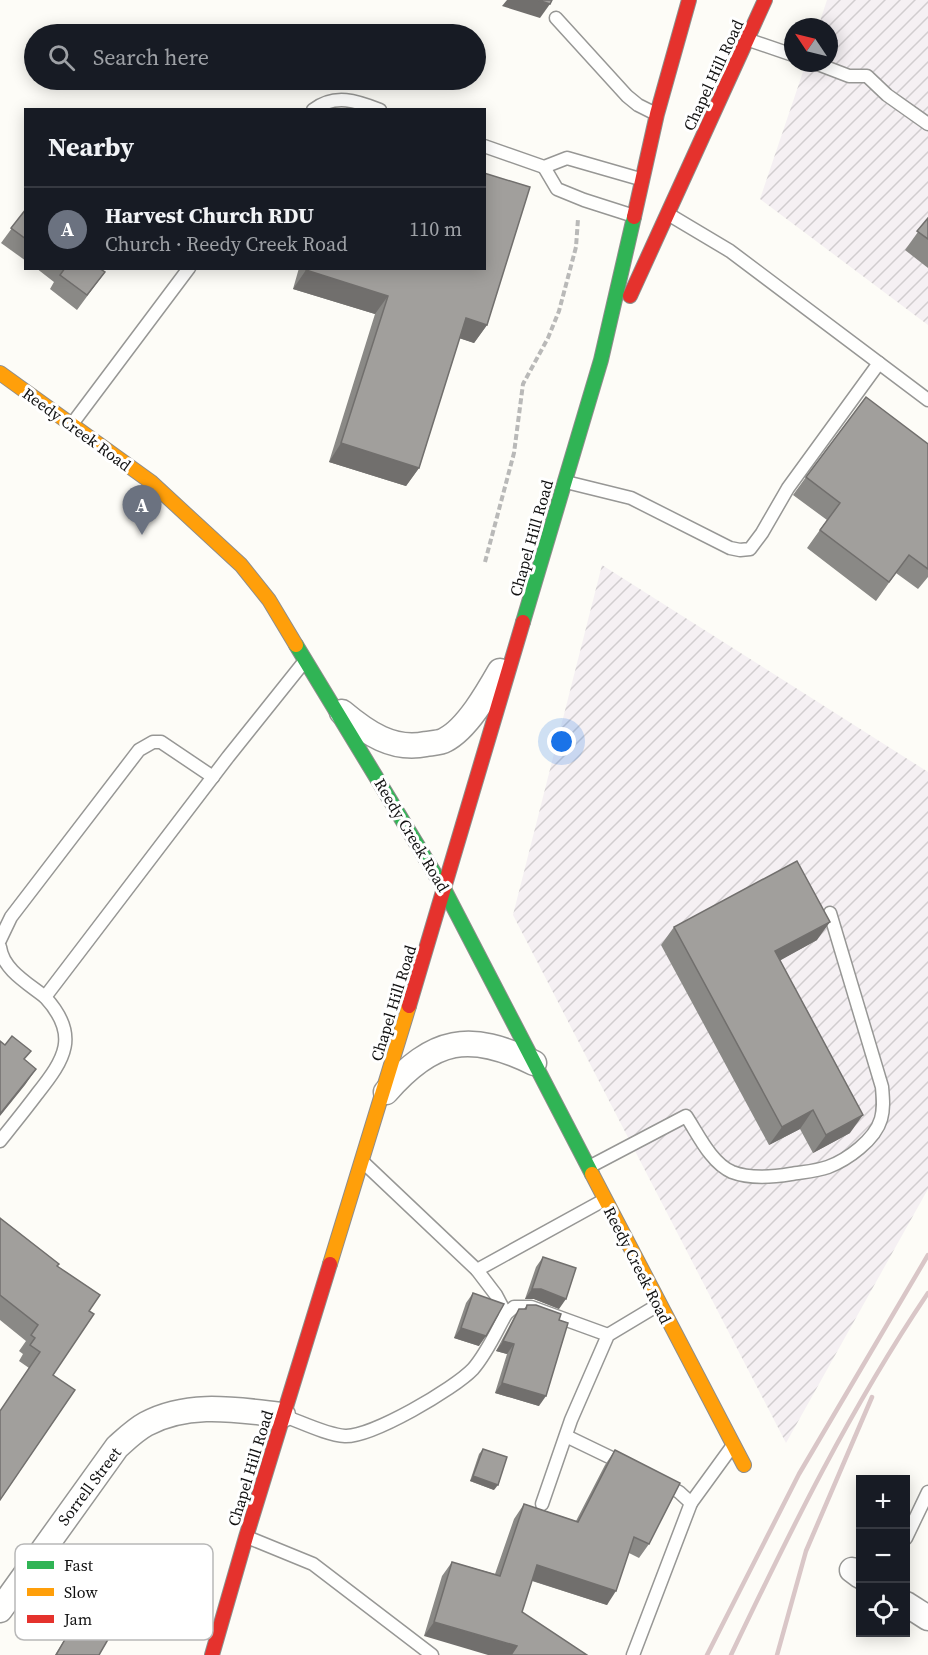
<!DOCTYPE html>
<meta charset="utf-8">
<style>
:root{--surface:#171b24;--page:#242831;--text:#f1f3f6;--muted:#9ea1a6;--line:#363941;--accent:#b2b2b3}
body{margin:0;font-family:"Source Serif 4",serif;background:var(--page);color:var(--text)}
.controls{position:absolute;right:18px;bottom:18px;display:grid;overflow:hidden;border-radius:0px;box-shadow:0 3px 15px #0003}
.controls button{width:54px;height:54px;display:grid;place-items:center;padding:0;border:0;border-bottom:2px solid var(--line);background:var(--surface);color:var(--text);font:30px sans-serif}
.compass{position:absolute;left:784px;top:18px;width:54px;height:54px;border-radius:50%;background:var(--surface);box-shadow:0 3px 15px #0003;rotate:305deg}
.you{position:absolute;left:562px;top:742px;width:21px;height:21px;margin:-15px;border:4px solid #fff;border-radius:50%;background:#1a73e8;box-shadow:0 0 0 9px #1a73e833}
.badge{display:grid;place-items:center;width:39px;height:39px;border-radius:50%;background:var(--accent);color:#fff;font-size:20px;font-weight:700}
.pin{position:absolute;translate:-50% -50px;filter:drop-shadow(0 2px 3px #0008)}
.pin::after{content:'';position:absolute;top:32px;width:21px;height:18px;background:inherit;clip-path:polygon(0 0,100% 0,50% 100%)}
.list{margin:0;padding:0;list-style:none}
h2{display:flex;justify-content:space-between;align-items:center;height:78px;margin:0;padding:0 24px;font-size:26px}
h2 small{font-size:20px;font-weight:400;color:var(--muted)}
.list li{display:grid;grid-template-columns:39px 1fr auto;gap:18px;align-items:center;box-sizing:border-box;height:84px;padding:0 24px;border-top:2px solid var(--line)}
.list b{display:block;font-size:22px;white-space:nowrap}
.list p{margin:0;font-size:20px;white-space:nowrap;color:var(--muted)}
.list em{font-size:20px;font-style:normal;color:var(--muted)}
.icon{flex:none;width:33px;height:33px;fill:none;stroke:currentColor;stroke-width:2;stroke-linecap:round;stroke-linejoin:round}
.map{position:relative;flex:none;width:928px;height:1655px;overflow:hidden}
.search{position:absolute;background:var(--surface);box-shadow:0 3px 15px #0003;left:24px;top:24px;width:462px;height:66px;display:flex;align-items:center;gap:15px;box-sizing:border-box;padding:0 21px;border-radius:33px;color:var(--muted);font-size:22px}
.panel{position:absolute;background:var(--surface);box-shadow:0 3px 15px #0003;left:24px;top:108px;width:462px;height:162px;border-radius:0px}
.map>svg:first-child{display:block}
</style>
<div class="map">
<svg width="928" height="1655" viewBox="0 0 928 1655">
<defs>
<pattern id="industrial-furrows" width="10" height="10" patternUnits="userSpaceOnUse" patternTransform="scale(1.5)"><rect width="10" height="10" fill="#f5f0f3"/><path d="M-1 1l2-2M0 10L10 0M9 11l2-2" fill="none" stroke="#d1cdcf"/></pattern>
</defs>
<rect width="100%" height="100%" fill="#fdfcf7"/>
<!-- industrial -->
<g fill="url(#industrial-furrows)">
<path d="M827,0h101v325l-168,-126 46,-136h23v-36h-11z"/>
<path d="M602,565l326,207v417l-142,254 -273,-528z"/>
</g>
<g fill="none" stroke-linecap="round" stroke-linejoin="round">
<!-- lane casing -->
<g stroke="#979795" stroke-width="15">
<g id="lane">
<path d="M556,18l71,78 11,9 18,9"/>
<path d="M749,40l44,15"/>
<path d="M815,63l34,13h18l20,19 41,29"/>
<path d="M313,110c22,-17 44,-9 67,0"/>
<path d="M484,146l60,21 23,-9 73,21"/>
<path d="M544,167l13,22 27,11 50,16"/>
<path d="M668,214l62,37 198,149"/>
<path d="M72,424l117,-156"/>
<path d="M566,482l65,16 99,50 10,2 10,-1 12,-16 26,-45 91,-125"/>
<path d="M0,940l11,-23 128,-167 14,-8h8l52,35"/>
<path d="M0,947c3,23 29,37 45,50l183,-240 76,-95"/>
<path d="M0,1141c12,-15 25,-31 37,-47 28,-35 43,-59 8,-97"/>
<path d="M364,1163l113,107 127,-70"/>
<path d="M589,1167l97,-51c12,18 25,47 46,56 18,7 41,5 59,2 12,-2 26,-3 37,-7 19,-7 47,-27 53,-48 3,-11 2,-20 1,-32l-52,-174"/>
<path d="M477,1270l19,25 10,19"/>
<path d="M284,1416c17,6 43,19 61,20 27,1 109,-47 128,-67 14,-16 23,-37 33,-55l8,-7h17l77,28"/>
<path d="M566,1436l58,28"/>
<path d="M691,1503l40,-55"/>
<path d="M542,1504l29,-84 37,-85 50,-30"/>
<path d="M247,1537l66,27 119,91"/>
<path d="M906,1538l22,-46"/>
<path d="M633,1655l58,-152 -12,-11 -15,-8"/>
</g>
</g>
<!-- street casing -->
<g stroke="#979795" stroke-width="27">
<g id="street">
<path d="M342,712c25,21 51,39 84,32 6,-1 14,-1 19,-4 22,-11 43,-48 55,-69"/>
<path d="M386,1092c47,-54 84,-61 148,-29"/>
<path d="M852,1570l8,6"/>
<path d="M906,1604l22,14"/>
<path d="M0,1610l117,-163c9,-8 18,-17 29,-23 43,-23 91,-14 137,-9"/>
</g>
</g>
<!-- fast casing -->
<g stroke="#8e8d8b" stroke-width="16">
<g id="fast">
<path d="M523,622l78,-262 33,-143"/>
<path d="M296,645l148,244 148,285"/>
</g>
</g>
<!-- slow casing -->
<g stroke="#8e8d8b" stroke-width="16">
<g id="slow">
<path d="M0,373l151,109 90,83 28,35 27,45"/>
<path d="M592,1174l152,291"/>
<path d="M330,1264l79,-258"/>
</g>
</g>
<!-- jam casing -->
<g stroke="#8e8d8b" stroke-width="16">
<g id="jam">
<path d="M634,217l23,-103 32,-114"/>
<path d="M630,296l135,-296"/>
<path d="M409,1006l114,-384"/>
<path d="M212,1655l34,-118 84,-273"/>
</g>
</g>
<!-- path -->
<path stroke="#b9b9b8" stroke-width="4" stroke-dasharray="6 3" stroke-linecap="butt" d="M485,562l29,-109 9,-69 25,-46 11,-27 17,-64 2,-28"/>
<!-- lane -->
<use href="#lane" stroke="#fffffe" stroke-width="12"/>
<!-- street -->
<use href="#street" stroke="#fffffe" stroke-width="24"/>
<!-- fast -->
<use href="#fast" stroke="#30b455" stroke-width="14"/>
<!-- slow -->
<use href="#slow" stroke="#ff9f0a" stroke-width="14"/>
<!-- jam -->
<use href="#jam" stroke="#e5322d" stroke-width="14"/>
<!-- rail -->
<g stroke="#d9c6c7" stroke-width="4.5">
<path d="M707,1655l92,-181 129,-219"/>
<path d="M731,1655c59,-124 120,-248 197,-362"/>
<path d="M777,1655l29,-104 66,-154"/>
</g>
</g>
<!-- wall -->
<g fill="#8a8986">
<path d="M26,209v52l-25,-18z"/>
<path d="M928,218v50l-23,-18z"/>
<path d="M36,268h68l-2,2 3,2 -28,38 -27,-21 4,-7z"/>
<path d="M299,268h185l3,57 -13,18 -15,-5 -40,130 -13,18 -77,-24 46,-148 -82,-25z"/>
<path d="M928,444v133l-10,12 -22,-16 -20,28 -69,-53 20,-28 -34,-25 13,-18z"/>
<path d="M674,927l143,13 -37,20 70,173 -37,20 -13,-24 -31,16 -108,-200z"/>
<path d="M0,1218l57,48 43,29 -71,73 -10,-7 4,-7 -4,-3 7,-10 -26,-21z"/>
<path d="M543,1257l16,52 -25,-10h-9l11,-32z"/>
<path d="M473,1293l6,53 -25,-8 12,-35z"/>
<path d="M527,1305l12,101 -44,-13 12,-39 -11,-3 17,-32 6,-10h5z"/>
<path d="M483,1449l11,41 -24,-9 9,-27z"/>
<path d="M615,1450l34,94 -10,14 -10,-5 -22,52 -75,-24 -108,55 18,-60 10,-14 43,12 19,-55 10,-15 52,17 29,-56z"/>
<path d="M90,1608l9,47h-44l16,-26 4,2z"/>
</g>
<!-- shaded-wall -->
<g fill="#716f6d">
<path d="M507,0h31l12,4 -10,14 -38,-12z"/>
<path d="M306,270l82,26 -13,18 -82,-25z"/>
<path d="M466,318l21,7 -13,18 -21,-7z"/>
<path d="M341,443l78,25 -13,18 -77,-24z"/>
<path d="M830,922l-13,18 -54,30 12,-19z"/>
<path d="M36,1069l-11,16 -25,31v-2z"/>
<path d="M813,1110l-13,19 -31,16 13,-18z"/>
<path d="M863,1115l-13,18 -37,20 13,-18z"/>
<path d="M532,1289h9l25,10 -7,10 -25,-10h-9z"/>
<path d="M461,1328l25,8 -7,10 -25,-8z"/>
<path d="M503,1341l11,3 -7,10 -11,-3z"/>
<path d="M502,1383l44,13 -7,10 -44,-13z"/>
<path d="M473,1476l25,9 -4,5 -24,-9z"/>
<path d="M537,1565l79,26 -9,14 -80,-26z"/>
<path d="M434,1622l83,24 -6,9h-23l-64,-19z"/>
</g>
<!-- building -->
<g fill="#a19f9c" stroke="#716f6d" stroke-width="1.5">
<path d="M538,0h14l-2,4z"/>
<path d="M484,173l46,14 -43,138 -21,-7 -47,150 -78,-25 47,-147 -82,-26v-2h178z"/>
<path d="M26,209v30l-15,-11z"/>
<path d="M928,218v21l-11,-8z"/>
<path d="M65,268h38l-1,2 3,2 -18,23 -27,-20z"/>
<path d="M866,397l62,47v125l-19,-14 -20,27 -69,-52 20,-27 -34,-26z"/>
<path d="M797,861l33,61 -55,29 88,164 -37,20 -13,-25 -31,17 -108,-200z"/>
<path d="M12,1036l19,15 -7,8 12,10 -36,45v-73l5,4z"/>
<path d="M0,1218l59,46 -2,2 43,29 -11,16 5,3 -41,61 22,15 -75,110v-89l40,-59 -10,-7 5,-7 -4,-3 7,-10 -38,-30z"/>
<path d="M543,1257l33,11 -10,31 -25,-10h-9z"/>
<path d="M473,1293l31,11 -18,32 -25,-8z"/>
<path d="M527,1305h9l25,9 -2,6 9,3 -22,73 -44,-13 12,-39 -11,-3 16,-32h7z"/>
<path d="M483,1449l24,8 -9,28 -25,-9z"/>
<path d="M615,1450l65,33 -31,61 -15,-7 -18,54 -79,-26 -15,47 65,43h-76l6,-9 -83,-24 18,-60 48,14 24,-72 54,18z"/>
<path d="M90,1608l27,16 -18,31h-43l15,-26 5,3z"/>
</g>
<g text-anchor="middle" stroke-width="6" stroke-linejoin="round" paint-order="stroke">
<!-- street labels -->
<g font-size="16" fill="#111" stroke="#fff">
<text transform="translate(713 75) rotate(-65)" y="6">Chapel Hill Road</text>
<text transform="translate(77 429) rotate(36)" y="6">Reedy Creek Road</text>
<text transform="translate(531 538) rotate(-74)" y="6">Chapel Hill Road</text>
<text transform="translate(412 835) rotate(59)" y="6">Reedy Creek Road</text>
<text transform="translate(393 1003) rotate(-73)" y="6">Chapel Hill Road</text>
<text transform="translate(638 1265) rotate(63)" y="6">Reedy Creek Road</text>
<text transform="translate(250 1468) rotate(-73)" y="6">Chapel Hill Road</text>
<text transform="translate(89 1486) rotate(-53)" y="6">Sorrell Street</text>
</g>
</g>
<!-- legend -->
<rect x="15" y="1544" width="198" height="96" rx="9" fill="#fff" stroke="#b8b8b8" stroke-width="1.5"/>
<rect x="27" y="1561" width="27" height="8" fill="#30b455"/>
<rect x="27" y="1588" width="27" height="8" fill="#ff9f0a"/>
<rect x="27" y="1615" width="27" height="8" fill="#e5322d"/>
<g font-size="16" fill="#111">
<text x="64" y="1571">Fast</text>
<text x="64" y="1598">Slow</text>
<text x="64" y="1625">Jam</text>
</g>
</svg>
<div class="controls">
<button>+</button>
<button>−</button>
<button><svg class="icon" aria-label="locate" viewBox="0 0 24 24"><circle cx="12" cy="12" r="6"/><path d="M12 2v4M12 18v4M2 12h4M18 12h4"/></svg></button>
</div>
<svg class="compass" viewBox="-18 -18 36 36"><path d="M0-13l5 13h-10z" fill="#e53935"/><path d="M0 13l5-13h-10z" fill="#9ea1a6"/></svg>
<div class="you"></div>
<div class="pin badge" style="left:142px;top:535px;background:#6b7280">A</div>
<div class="search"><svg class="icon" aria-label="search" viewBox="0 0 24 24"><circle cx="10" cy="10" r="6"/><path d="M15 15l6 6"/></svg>Search here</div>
<section class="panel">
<h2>Nearby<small></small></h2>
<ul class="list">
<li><span class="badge" style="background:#6b7280">A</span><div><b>Harvest Church RDU</b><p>Church · Reedy Creek Road</p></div><em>110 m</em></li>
</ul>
</section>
</div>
